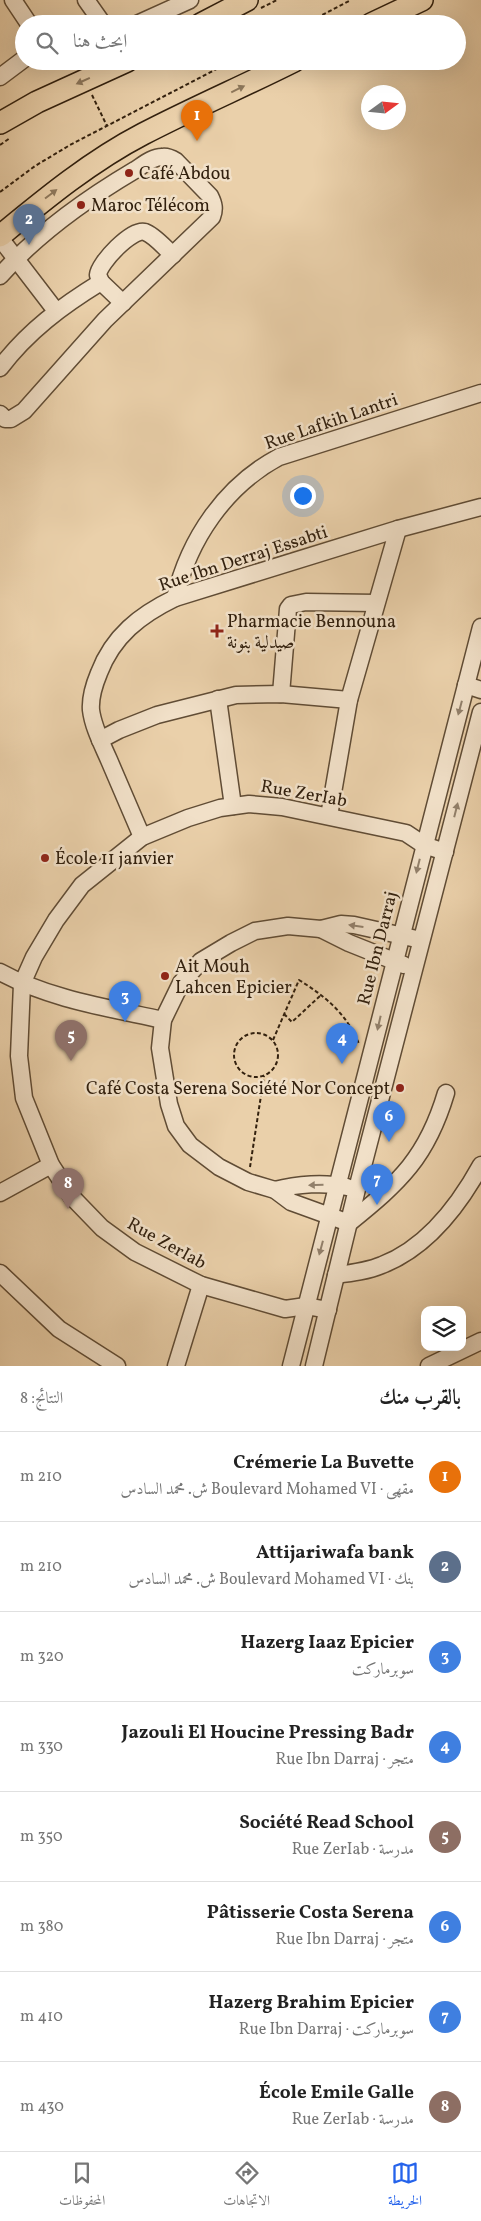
<!DOCTYPE html>
<html lang="ar">
<meta charset="utf-8">
<style>
:root{--surface:#fff;--page:#f6f6f6;--text:#222;--muted:#767676;--line:#e0e0e0;--accent:#2563eb}
body{margin:0;font-family:Vollkorn,Amiri,serif;background:var(--page);color:var(--text);direction:rtl}
.controls{position:absolute;right:15px;bottom:15px;display:grid;overflow:hidden;border-radius:10px;box-shadow:0 5px 20px #0002}
.controls button{width:45px;height:45px;display:grid;place-items:center;padding:0;border:0;border-bottom:1px solid var(--line);background:var(--surface);color:var(--text);font:25px sans-serif}
.compass{position:absolute;left:361px;top:85px;width:45px;height:45px;border-radius:50%;background:var(--surface);box-shadow:0 5px 20px #0002;rotate:75deg}
.you{position:absolute;left:302px;top:495px;width:18px;height:18px;margin:-12px;border:4px solid #fff;border-radius:50%;background:#1a73e8;box-shadow:0 0 0 8px #1a73e833}
.badge{display:grid;place-items:center;width:32px;height:32px;border-radius:50%;background:var(--accent);color:#fff;font-size:16px;font-weight:700}
.pin{position:absolute;translate:-50% -41px;filter:drop-shadow(0 1px 2px #0008)}
.pin::after{content:'';position:absolute;top:26px;width:18px;height:15px;background:inherit;clip-path:polygon(0 0,100% 0,50% 100%)}
.list{margin:0;padding:0;list-style:none}
h2{display:flex;justify-content:space-between;align-items:center;height:65px;margin:0;padding:0 20px;font-size:21px}
h2 small{font-size:16px;font-weight:400;color:var(--muted)}
.list li{display:grid;grid-template-columns:32px 1fr auto;gap:15px;align-items:center;box-sizing:border-box;height:90px;padding:0 20px;border-top:1px solid var(--line)}
.list b{display:block;font-size:19px;white-space:nowrap}
.list p{margin:0;font-size:16px;white-space:nowrap;color:var(--muted)}
.list em{font-size:16px;font-style:normal;color:var(--muted)}
.icon{flex:none;width:28px;height:28px;fill:none;stroke:currentColor;stroke-width:2;stroke-linecap:round;stroke-linejoin:round}
.map{position:relative;flex:none;width:481px;height:1366px;overflow:hidden;direction:ltr}
.search{position:absolute;background:var(--surface);box-shadow:0 5px 20px #0002;left:15px;right:15px;top:15px;height:55px;display:flex;align-items:center;gap:12px;box-sizing:border-box;padding:0 18px;border-radius:28px;color:var(--muted);font-size:19px}
.sheet{height:785px;background:var(--surface)}
nav{display:flex;justify-content:space-around;align-items:center;box-sizing:border-box;height:70px;border-top:1px solid var(--line);background:var(--surface);font-size:14px;color:var(--muted)}
nav a{display:grid;justify-items:center;gap:2px}
nav .on{color:var(--accent)}
.map>svg:first-child{display:block}
</style>
<div class="map">
<svg width="481" height="1366" viewBox="0 0 481 1366">
<rect width="100%" height="100%" fill="#ead0aa"/>
<filter id="stains"><feTurbulence type="fractalNoise" baseFrequency=".004" numOctaves="4"/><feColorMatrix values="0 0 0 0 .2 0 0 0 0 .09 0 0 0 0 .02 0 0 0 .5 -.17"/></filter>
<radialGradient id="worn" r=".72"><stop offset=".6" stop-color="#630" stop-opacity="0"/><stop offset="1" stop-color="#630" stop-opacity=".3"/></radialGradient>
<g fill="none" stroke-linecap="round" stroke-linejoin="round">
<!-- minor casing -->
<g stroke="#604c35" stroke-width="19">
<g id="minor">
<path d="M13,0l16,24"/>
<path d="M86,0l17,24"/>
<path d="M137,24l53,-24"/>
<path d="M0,77l24,-18"/>
<path d="M0,238l56,73"/>
<path d="M0,276c37,-42 86,-77 135,-106 8,-5 17,-13 27,-13 5,-1 9,1 14,4l34,35c4,8 5,13 2,21l-107,103 -81,91 -13,8h-6l-5,-5"/>
<path d="M123,303l-22,-21 -3,-7c1,-12 34,-47 47,-43 9,3 20,16 28,23"/>
<path d="M0,368c28,-37 62,-62 101,-86"/>
<path d="M175,598c14,-59 50,-112 104,-141l202,-64"/>
<path d="M466,685l15,5"/>
<path d="M281,694l7,-85 3,-4 15,-3 70,1"/>
<path d="M218,699l15,107"/>
<path d="M100,740l19,-10 38,-15 79,-20 45,-1 68,6"/>
<path d="M329,816l20,-116 49,-171"/>
<path d="M142,837c-11,-26 -22,-51 -33,-77 -7,-16 -16,-33 -18,-50 -1,-13 3,-25 8,-37 14,-37 41,-58 76,-75l223,-69 83,-22"/>
<path d="M321,929l28,14 55,22"/>
<path d="M421,940l-67,-15 -13,-1 -20,5 -33,-3 -33,5 -24,12 -30,18 -20,22 -18,37 -3,28 9,56 7,22 14,19 29,22 29,15 27,8 16,12 58,21c51,-41 78,-66 97,-130"/>
<path d="M0,972c49,27 109,36 163,48"/>
<path d="M275,1190c22,-6 50,-8 72,-3"/>
<path d="M0,1193l51,-28"/>
<path d="M0,1273l59,56 58,37"/>
<path d="M336,1275c16,-2 32,-4 46,-10 44,-17 77,-60 99,-100"/>
<path d="M328,1310l-22,-4 -21,3 -84,-24 -66,-33 -33,-24 -30,-31 -21,-32 -27,-67 -5,-42 3,-72 12,-27 22,-37 26,-35 60,-48 46,-19 32,-10 29,-4 33,3 124,26 18,12 21,7"/>
<path d="M176,1366l25,-81"/>
<path d="M291,1366l190,-739"/>
<path d="M314,1366l43,-177 124,-477"/>
<path d="M429,1366l52,-25"/>
</g>
</g>
<!-- major casing -->
<g stroke="#32200e" stroke-width="24">
<g id="major">
<path d="M201,24l46,-24"/>
<path d="M371,24l51,-24"/>
<path d="M0,123l37,-21 90,-41"/>
<path d="M0,236c45,-37 91,-75 143,-102 50,-26 101,-48 151,-73"/>
</g>
</g>
<!-- path -->
<g stroke="#32200e" stroke-width="2" stroke-dasharray="4 2.5" stroke-linecap="butt">
<path d="M261,8l16,-8"/>
<path d="M305,24l46,-24"/>
<path d="M143,65l8,-4"/>
<path d="M92,95l15,31"/>
<path d="M0,145l10,-7"/>
<path d="M0,192l35,-26 35,-21 162,-84"/>
<path d="M284,1014l8,8 29,-27"/>
<circle cx="256" cy="1055" r="22"/>
<path d="M273,1040l26,-60c26,16 48,34 60,64"/>
<path d="M250,1167l14,-91"/>
</g>
<!-- minor -->
<use href="#minor" stroke="#f1e0c8" stroke-width="16"/>
<!-- major -->
<use href="#major" stroke="#ead0aa" stroke-width="21"/>
</g>
<!-- one-way arrows -->
<defs><path id="oneway-solid" d="M-6-.8H1V-3.2L6.5 0L1 3.2V.8H-6Z" transform="scale(1.25)"/></defs>
<g fill="#8e785c">
<use href="#oneway-solid" transform="translate(83 81) rotate(156)"/>
<use href="#oneway-solid" transform="translate(238 89) rotate(-26)"/>
<use href="#oneway-solid" transform="translate(51 194) rotate(-37)"/>
</g>
<g fill="#92806b">
<use href="#oneway-solid" transform="translate(460 708) rotate(105)"/>
<use href="#oneway-solid" transform="translate(456 810) rotate(-76)"/>
<use href="#oneway-solid" transform="translate(418 866) rotate(104)"/>
<use href="#oneway-solid" transform="translate(356 926) rotate(-172)"/>
<use href="#oneway-solid" transform="translate(379 1023) rotate(103)"/>
<use href="#oneway-solid" transform="translate(316 1185) rotate(178)"/>
<use href="#oneway-solid" transform="translate(321 1248) rotate(105)"/>
</g>
<!-- markers -->
<g fill="#8f2418" stroke="#f1e0c8" stroke-width="2">
<circle cx="129" cy="173" r="5"/>
<circle cx="81" cy="205" r="5"/>
<path d="M214.5 623.5h5v5h5v5h-5v5h-5v-5h-5v-5h5z"/>
<circle cx="45" cy="858" r="5"/>
<circle cx="165" cy="976" r="5"/>
<circle cx="400" cy="1088" r="5"/>
</g>
<g text-anchor="middle" stroke-width="5" stroke-linejoin="round" paint-order="stroke">
<!-- poi labels -->
<g font-size="18" fill="#32200e" stroke="#f1e0c8" text-anchor="start">
<text x="139" y="179">Café Abdou</text>
<text x="91" y="211">Maroc Télécom</text>
<text x="227" y="627">Pharmacie Bennouna<tspan x="227" dy="21">صيدلية بنونة</tspan></text>
<text x="55" y="864">École 11 janvier</text>
<text x="175" y="972">Ait Mouh<tspan x="175" dy="21">Lahcen Epicier</tspan></text>
<text x="390" y="1094" text-anchor="end">Café Costa Serena Société Nor Concept</text>
</g>
<!-- street labels -->
<g font-size="18" fill="#32200e" stroke="#f1e0c8">
<text transform="translate(331 421) rotate(-19)" y="6">Rue Lafkih Lantri</text>
<text transform="translate(243 558) rotate(-18)" y="6">Rue Ibn Derraj Essabti</text>
<text transform="translate(304 793) rotate(10)" y="6">Rue ZerIab</text>
<text transform="translate(377 948) rotate(-76)" y="6">Rue Ibn Darraj</text>
<text transform="translate(167 1243) rotate(29)" y="6">Rue ZerIab</text>
</g>
</g>
<rect width="100%" height="100%" filter="url(#stains)"/>
<rect width="100%" height="100%" fill="url(#worn)"/>
</svg>
<div class="controls">
<button><svg class="icon" aria-label="layers" viewBox="0 0 24 24"><path d="M12 4l9 5-9 5-9-5zM3 14l9 5 9-5"/></svg></button>
</div>
<svg class="compass" viewBox="-18 -18 36 36"><path d="M0-13l5 13h-10z" fill="#e53935"/><path d="M0 13l5-13h-10z" fill="#767676"/></svg>
<div class="you"></div>
<div class="pin badge" style="left:197px;top:141px;background:#e8710a">1</div>
<div class="pin badge" style="left:29px;top:245px;background:#5c6f8a">2</div>
<div class="pin badge" style="left:125px;top:1022px;background:#3f7fe0">3</div>
<div class="pin badge" style="left:342px;top:1064px;background:#3f7fe0">4</div>
<div class="pin badge" style="left:71px;top:1061px;background:#8d6e63">5</div>
<div class="pin badge" style="left:389px;top:1142px;background:#3f7fe0">6</div>
<div class="pin badge" style="left:377px;top:1205px;background:#3f7fe0">7</div>
<div class="pin badge" style="left:68px;top:1209px;background:#8d6e63">8</div>
<div class="search"><svg class="icon" aria-label="search" viewBox="0 0 24 24"><circle cx="10" cy="10" r="6"/><path d="M15 15l6 6"/></svg>ابحث هنا</div>
</div>
<section class="sheet">
<h2>بالقرب منك<small>النتائج: 8</small></h2>
<ul class="list">
<li><span class="badge" style="background:#e8710a">1</span><div><b>Crémerie La Buvette</b><p>مقهى · Boulevard Mohamed VI ش. محمد السادس</p></div><em>210 m</em></li>
<li><span class="badge" style="background:#5c6f8a">2</span><div><b>Attijariwafa bank</b><p>بنك · Boulevard Mohamed VI ش. محمد السادس</p></div><em>210 m</em></li>
<li><span class="badge" style="background:#3f7fe0">3</span><div><b>Hazerg Iaaz Epicier</b><p>سوبرماركت</p></div><em>320 m</em></li>
<li><span class="badge" style="background:#3f7fe0">4</span><div><b>Jazouli El Houcine Pressing Badr</b><p>متجر · Rue Ibn Darraj</p></div><em>330 m</em></li>
<li><span class="badge" style="background:#8d6e63">5</span><div><b>Société Read School</b><p>مدرسة · Rue ZerIab</p></div><em>350 m</em></li>
<li><span class="badge" style="background:#3f7fe0">6</span><div><b>Pâtisserie Costa Serena</b><p>متجر · Rue Ibn Darraj</p></div><em>380 m</em></li>
<li><span class="badge" style="background:#3f7fe0">7</span><div><b>Hazerg Brahim Epicier</b><p>سوبرماركت · Rue Ibn Darraj</p></div><em>410 m</em></li>
<li><span class="badge" style="background:#8d6e63">8</span><div><b>École Emile Galle</b><p>مدرسة · Rue ZerIab</p></div><em>430 m</em></li>
</ul>
</section>
<nav>
<a class="on"><svg class="icon" aria-label="map" viewBox="0 0 24 24"><path d="M3 6l6-2 6 2 6-2v14l-6 2-6-2-6 2zM9 4v14M15 6v14"/></svg>الخريطة</a>
<a><svg class="icon" aria-label="directions" viewBox="0 0 24 24"><path d="M12 3l9 9-9 9-9-9zM9 14v-3h6M13 9l2 2-2 2"/></svg>الاتجاهات</a>
<a><svg class="icon" aria-label="saved" viewBox="0 0 24 24"><path d="M7 4h10v16l-5-4-5 4z"/></svg>المحفوظات</a>
</nav>
